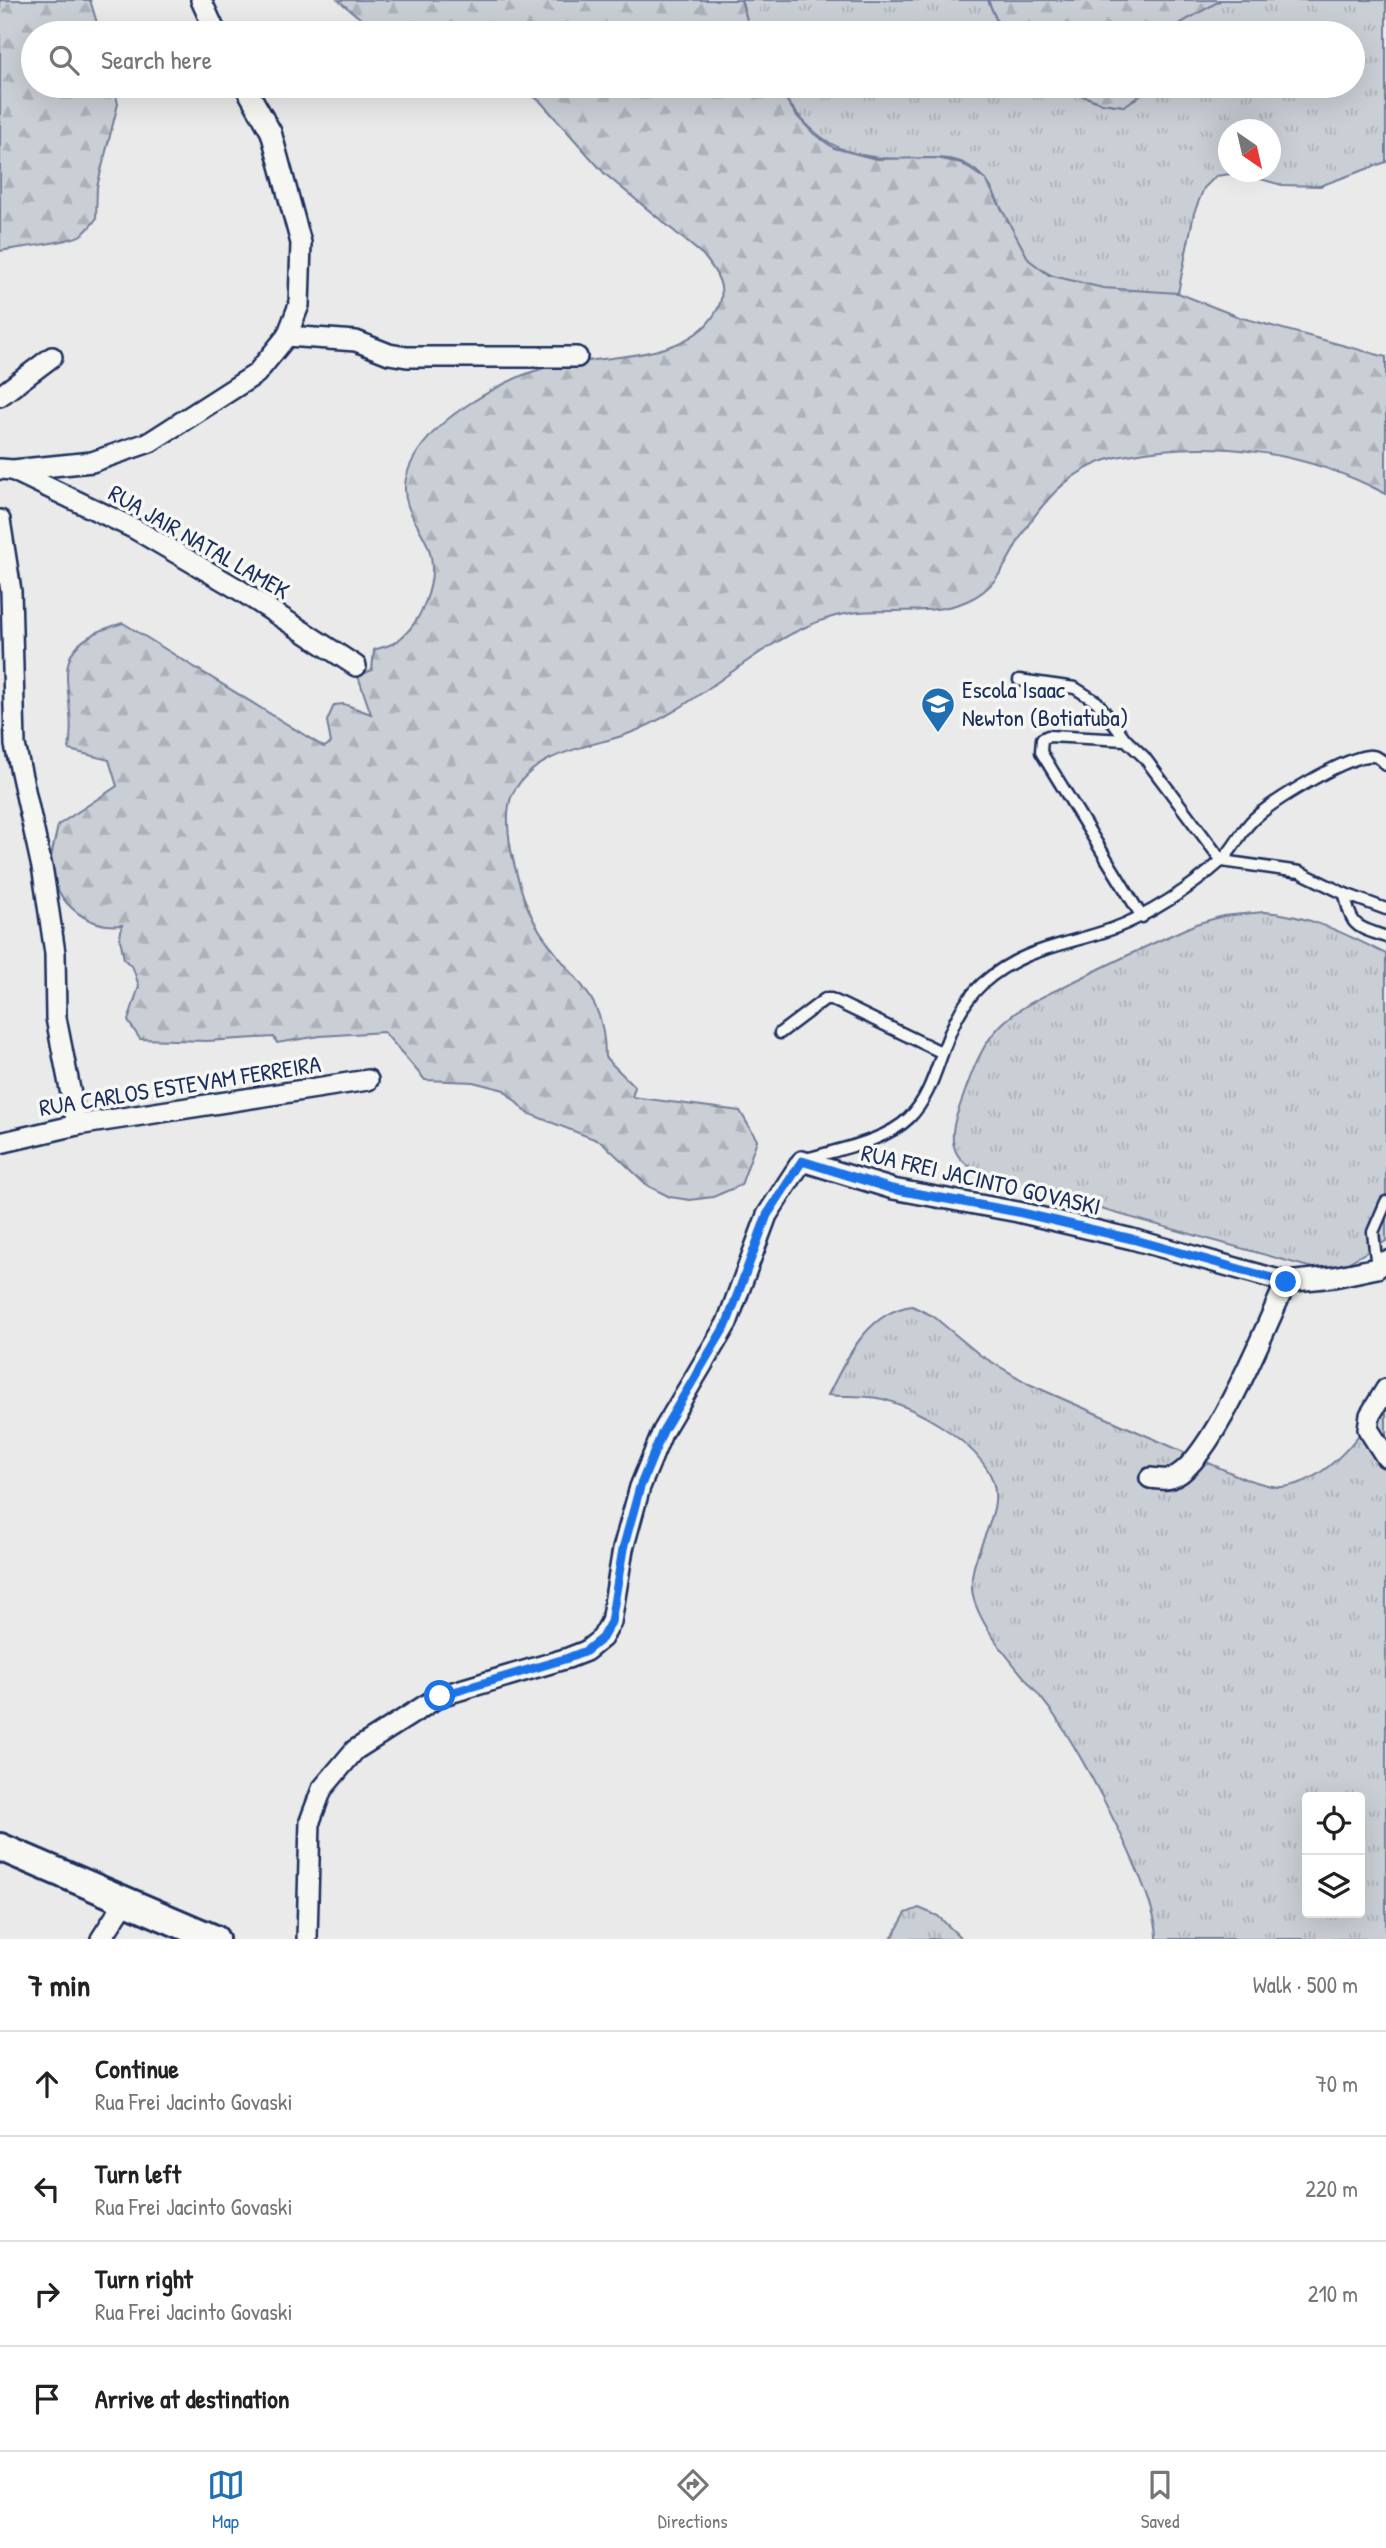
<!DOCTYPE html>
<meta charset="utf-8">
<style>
:root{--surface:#fff;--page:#f2f2f2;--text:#222;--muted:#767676;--line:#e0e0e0;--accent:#1f6fb2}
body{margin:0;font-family:"Patrick Hand",sans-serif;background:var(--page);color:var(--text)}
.controls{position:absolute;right:21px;bottom:21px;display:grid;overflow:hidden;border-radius:7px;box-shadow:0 7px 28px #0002}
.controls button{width:63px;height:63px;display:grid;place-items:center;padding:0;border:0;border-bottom:2px solid var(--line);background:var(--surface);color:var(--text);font:35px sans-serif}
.compass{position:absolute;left:1218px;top:119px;width:63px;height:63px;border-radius:50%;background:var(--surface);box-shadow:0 7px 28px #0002;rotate:146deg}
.stop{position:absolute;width:21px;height:21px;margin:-16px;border:5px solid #1a73e8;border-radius:50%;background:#fff}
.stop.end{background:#1a73e8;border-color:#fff;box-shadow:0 2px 7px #0008}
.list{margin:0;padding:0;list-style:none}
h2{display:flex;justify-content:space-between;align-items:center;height:91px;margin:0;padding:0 28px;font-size:30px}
h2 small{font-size:23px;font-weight:400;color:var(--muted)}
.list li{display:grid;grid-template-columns:46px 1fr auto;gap:21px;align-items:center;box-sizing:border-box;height:105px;padding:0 28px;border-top:2px solid var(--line)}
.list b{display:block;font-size:26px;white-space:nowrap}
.list p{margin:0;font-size:23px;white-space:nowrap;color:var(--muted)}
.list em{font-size:23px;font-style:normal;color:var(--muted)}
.icon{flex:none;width:38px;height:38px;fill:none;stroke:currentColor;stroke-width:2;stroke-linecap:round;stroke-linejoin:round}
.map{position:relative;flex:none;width:1386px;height:1939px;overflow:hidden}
.search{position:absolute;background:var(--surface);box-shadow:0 7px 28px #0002;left:21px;right:21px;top:21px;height:77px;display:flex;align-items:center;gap:18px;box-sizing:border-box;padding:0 24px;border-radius:38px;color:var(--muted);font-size:26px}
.sheet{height:511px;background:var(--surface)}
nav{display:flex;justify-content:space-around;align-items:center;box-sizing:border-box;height:98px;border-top:2px solid var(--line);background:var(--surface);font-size:19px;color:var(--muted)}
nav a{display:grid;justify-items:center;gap:4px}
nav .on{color:var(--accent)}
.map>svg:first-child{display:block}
</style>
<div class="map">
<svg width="1386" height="1939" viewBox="0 0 1386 1939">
<defs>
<pattern id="grass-tufts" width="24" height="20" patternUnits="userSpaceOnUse" patternTransform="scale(1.75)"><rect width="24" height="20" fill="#caced5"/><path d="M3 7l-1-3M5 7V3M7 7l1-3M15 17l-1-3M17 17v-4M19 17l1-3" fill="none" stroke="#adb1b9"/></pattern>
<pattern id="forest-firs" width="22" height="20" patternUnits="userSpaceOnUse" patternTransform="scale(1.75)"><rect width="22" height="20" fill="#caced5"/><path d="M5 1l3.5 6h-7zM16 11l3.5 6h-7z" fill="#adb1b9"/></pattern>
</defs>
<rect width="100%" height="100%" fill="#e9eae9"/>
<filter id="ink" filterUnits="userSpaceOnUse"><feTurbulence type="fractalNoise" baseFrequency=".0143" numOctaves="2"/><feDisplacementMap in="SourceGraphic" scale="14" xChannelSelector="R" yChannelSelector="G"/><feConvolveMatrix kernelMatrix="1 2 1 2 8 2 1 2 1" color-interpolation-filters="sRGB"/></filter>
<g filter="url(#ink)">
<!-- grass -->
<g fill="url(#grass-tufts)" stroke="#727e9a" stroke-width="2" fill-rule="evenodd">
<path d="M741,0h247l14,33h-251z"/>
<path d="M1221,0h165v162l-66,24 -38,-1 -43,-12 -23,3 -12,12 -10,25 -16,80c-42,0 -116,-1 -148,-32 -30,-29 -25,-81 -69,-99 -16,-6 -37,-4 -53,-3 -68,0 -94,-17 -131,-73h281l43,17 23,3 19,-13 3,-7h207v-53h-182l10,-10zM1228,130h42v42h-42z"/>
<path d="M1264,912c45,3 82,22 122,42v287l-56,32 -337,-94c-35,-15 -49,-29 -35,-68 11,-30 20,-63 43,-86 20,-20 49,-32 74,-44 40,-20 80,-39 121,-57l27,-8z"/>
<path d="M912,1306l21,10 47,39 49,29 216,95c11,2 26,9 37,8 46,-4 81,-55 104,-90v542h-229c1,-44 -75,-185 -103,-224 -24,-34 -66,-74 -79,-112 -18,-51 46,-92 8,-140 -21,-28 -64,-53 -97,-63 -17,-5 -39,-3 -58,-5 19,-37 39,-83 84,-89zM1307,1797h53v116h-53z"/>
<path d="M919,1908l19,8 24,23h-71l15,-26z"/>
</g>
<!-- forest -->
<g fill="url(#forest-firs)" stroke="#727e9a" stroke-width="2">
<path d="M0,0h90l10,33h-67v53h81l4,18 -21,83 -1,32c-4,5 -9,12 -15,16 -12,8 -63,12 -81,16z"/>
<path d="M338,0h403l10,33h-366l-18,-9z"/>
<path d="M988,0h233l-40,23 -10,10h-169z"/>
<path d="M517,86h260l20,30 17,18 20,14 42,11 60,-1 25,5 25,17 43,80 20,15 54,13 75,5 61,24 147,40v137c-81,-43 -174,-56 -264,-38 -46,9 -75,39 -99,77 -17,28 -24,54 -56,68 -41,18 -92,3 -135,16 -77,23 -131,91 -207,118 -40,13 -90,17 -112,58 -8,15 -5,40 -2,57 7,32 15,63 35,90 32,46 59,56 59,117l30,30 -3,10 108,14 17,29 -16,45 -28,12 -23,3 -20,-3 -22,-11 -46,-44 -75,-29 -23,-23 -31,-8 -48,-2 -41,-48 -64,4 -43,7 -3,-6 -67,4 -67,-2 -12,-18 11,-35 -6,-18 -9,-9 -4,-21 2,-13c-34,4 -65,-21 -71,-56 -2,-13 5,-31 7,-44l59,-39 -8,-26 -40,-10c10,-66 -33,-103 54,-127l201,124 7,-4 -4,-22 7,-16 10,-1 27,10 -13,-38 14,-6 2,-20c6,-2 14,-4 20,-7 28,-18 45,-63 35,-94 -5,-15 -16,-28 -21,-43 -15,-41 30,-83 61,-102 22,-14 47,-28 72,-35 54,-16 144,-4 175,-57 13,-22 1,-40 -13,-57l-98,-81 -65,-73z"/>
<path d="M1058,86h88l-2,7 -20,13 -22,-3z"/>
</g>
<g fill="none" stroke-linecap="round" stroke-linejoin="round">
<!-- service casing -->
<g stroke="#1b2f5e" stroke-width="15">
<g id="service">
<path d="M1019,680l56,8 22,14 29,38"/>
<path d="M1345,894c6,34 11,32 41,43"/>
<path d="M1142,917l-101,-165 1,-13 6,-3 78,4 18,17 78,104 78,11 45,22 41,15"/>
<path d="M780,1033l45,-34h6l110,53"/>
<path d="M806,1159c33,-10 78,-17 103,-41 34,-33 30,-94 73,-134 40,-36 82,-38 130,-55 36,-13 80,-42 108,-67 12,-10 19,-27 29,-38 17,-20 93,-65 119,-68 7,-1 14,3 18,9"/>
<path d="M1377,1268l-4,-36 13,-30"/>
</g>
</g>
<!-- minor casing -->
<g stroke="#1b2f5e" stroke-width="24">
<g id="minor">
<path d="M201,0l15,33"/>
<path d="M287,336l69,5 33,13 18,3h170"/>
<path d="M0,396l52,-39"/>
<path d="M0,469l13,1 79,-8 58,-20 106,-68 31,-38 12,-31 2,-62 -30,-111 -26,-46"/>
<path d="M14,471l121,58 103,60 118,77"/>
<path d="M0,520l11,71 4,154 28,127 12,81 1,65 21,107"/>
<path d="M0,1143l77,-18 291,-45"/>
<path d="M1386,1389l-16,26 -2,14 18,28"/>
<path d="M1150,1478c10,1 17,3 26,-2 38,-21 91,-151 110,-194"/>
<path d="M101,1939l25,-39"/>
<path d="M307,1939l3,-118 12,-32 33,-39 85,-54 128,-38 18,-7 16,-13 9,-16 12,-73 17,-62 23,-56 64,-108 40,-108 35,-54 91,28 125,23 114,27 154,43 48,-5 43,-9 9,-7"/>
</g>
</g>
<!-- secondary casing -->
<g stroke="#1b2f5e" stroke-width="32">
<path id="secondary" d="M0,1847l215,92"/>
</g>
<!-- service -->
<use href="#service" stroke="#f6f6f2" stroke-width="10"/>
<!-- minor -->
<use href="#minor" stroke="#f6f6f2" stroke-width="19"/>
<!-- secondary -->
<use href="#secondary" stroke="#f6f6f2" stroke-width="26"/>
</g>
</g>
<g fill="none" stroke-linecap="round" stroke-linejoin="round" filter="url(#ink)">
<!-- route -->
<path stroke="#1a73e8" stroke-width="9" d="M440,1696l128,-38 18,-7 16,-13 9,-16 12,-73 17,-62 23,-56 64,-108 40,-108 35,-54 90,28 126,23 114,27 154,43"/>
</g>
<!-- icons -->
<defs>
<g id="school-pin" transform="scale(1.75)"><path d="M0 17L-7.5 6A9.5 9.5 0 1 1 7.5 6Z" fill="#1f6fb2" stroke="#f6f6f2"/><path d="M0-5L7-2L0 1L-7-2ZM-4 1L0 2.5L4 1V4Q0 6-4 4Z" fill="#fff"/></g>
</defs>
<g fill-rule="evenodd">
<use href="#school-pin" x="938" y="704"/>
</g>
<g text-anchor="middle" stroke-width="7" stroke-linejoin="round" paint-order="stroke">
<!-- street labels -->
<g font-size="24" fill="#1b2f5e" stroke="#f6f6f2">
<text transform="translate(199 542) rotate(30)" y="8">RUA JAIR NATAL LAMEK</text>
<text transform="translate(180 1086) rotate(-9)" y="8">RUA CARLOS ESTEVAM FERREIRA</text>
<text transform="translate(981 1180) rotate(13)" y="8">RUA FREI JACINTO GOVASKI</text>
</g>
<!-- poi labels -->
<g font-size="24" fill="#1b2f5e" stroke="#f6f6f2" text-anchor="start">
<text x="962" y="698">Escola Isaac<tspan x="962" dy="28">Newton (Botiatuba)</tspan></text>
</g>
</g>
</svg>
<div class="controls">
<button><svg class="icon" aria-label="locate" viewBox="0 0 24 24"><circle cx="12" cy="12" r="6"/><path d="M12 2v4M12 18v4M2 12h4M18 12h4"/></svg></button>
<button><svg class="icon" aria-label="layers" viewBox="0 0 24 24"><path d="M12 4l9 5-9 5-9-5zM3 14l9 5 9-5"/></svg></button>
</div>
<svg class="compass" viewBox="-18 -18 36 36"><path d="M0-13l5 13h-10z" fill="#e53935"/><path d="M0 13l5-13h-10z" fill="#767676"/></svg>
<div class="stop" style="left:440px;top:1696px"></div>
<div class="stop end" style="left:1286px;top:1282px"></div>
<div class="search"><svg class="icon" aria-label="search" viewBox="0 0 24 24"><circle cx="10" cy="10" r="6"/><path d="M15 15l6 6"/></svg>Search here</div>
</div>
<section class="sheet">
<h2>7 min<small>Walk · 500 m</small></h2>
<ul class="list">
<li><svg class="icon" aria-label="ahead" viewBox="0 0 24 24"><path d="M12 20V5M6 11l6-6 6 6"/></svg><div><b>Continue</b><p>Rua Frei Jacinto Govaski</p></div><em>70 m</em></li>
<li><svg class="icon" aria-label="left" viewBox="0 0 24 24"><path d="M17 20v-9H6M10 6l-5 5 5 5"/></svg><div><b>Turn left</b><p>Rua Frei Jacinto Govaski</p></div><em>220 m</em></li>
<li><svg class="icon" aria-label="right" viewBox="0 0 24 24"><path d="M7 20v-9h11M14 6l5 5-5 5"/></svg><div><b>Turn right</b><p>Rua Frei Jacinto Govaski</p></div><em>210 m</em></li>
<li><svg class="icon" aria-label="arrive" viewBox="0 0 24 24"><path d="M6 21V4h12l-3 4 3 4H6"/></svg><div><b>Arrive at destination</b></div></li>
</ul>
</section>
<nav>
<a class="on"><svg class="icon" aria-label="map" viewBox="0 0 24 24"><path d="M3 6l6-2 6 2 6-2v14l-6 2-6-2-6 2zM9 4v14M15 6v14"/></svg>Map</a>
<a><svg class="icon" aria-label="directions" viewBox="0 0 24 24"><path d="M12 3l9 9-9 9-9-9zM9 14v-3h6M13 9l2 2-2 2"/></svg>Directions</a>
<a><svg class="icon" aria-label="saved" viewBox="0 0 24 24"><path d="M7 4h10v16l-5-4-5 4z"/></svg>Saved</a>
</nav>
